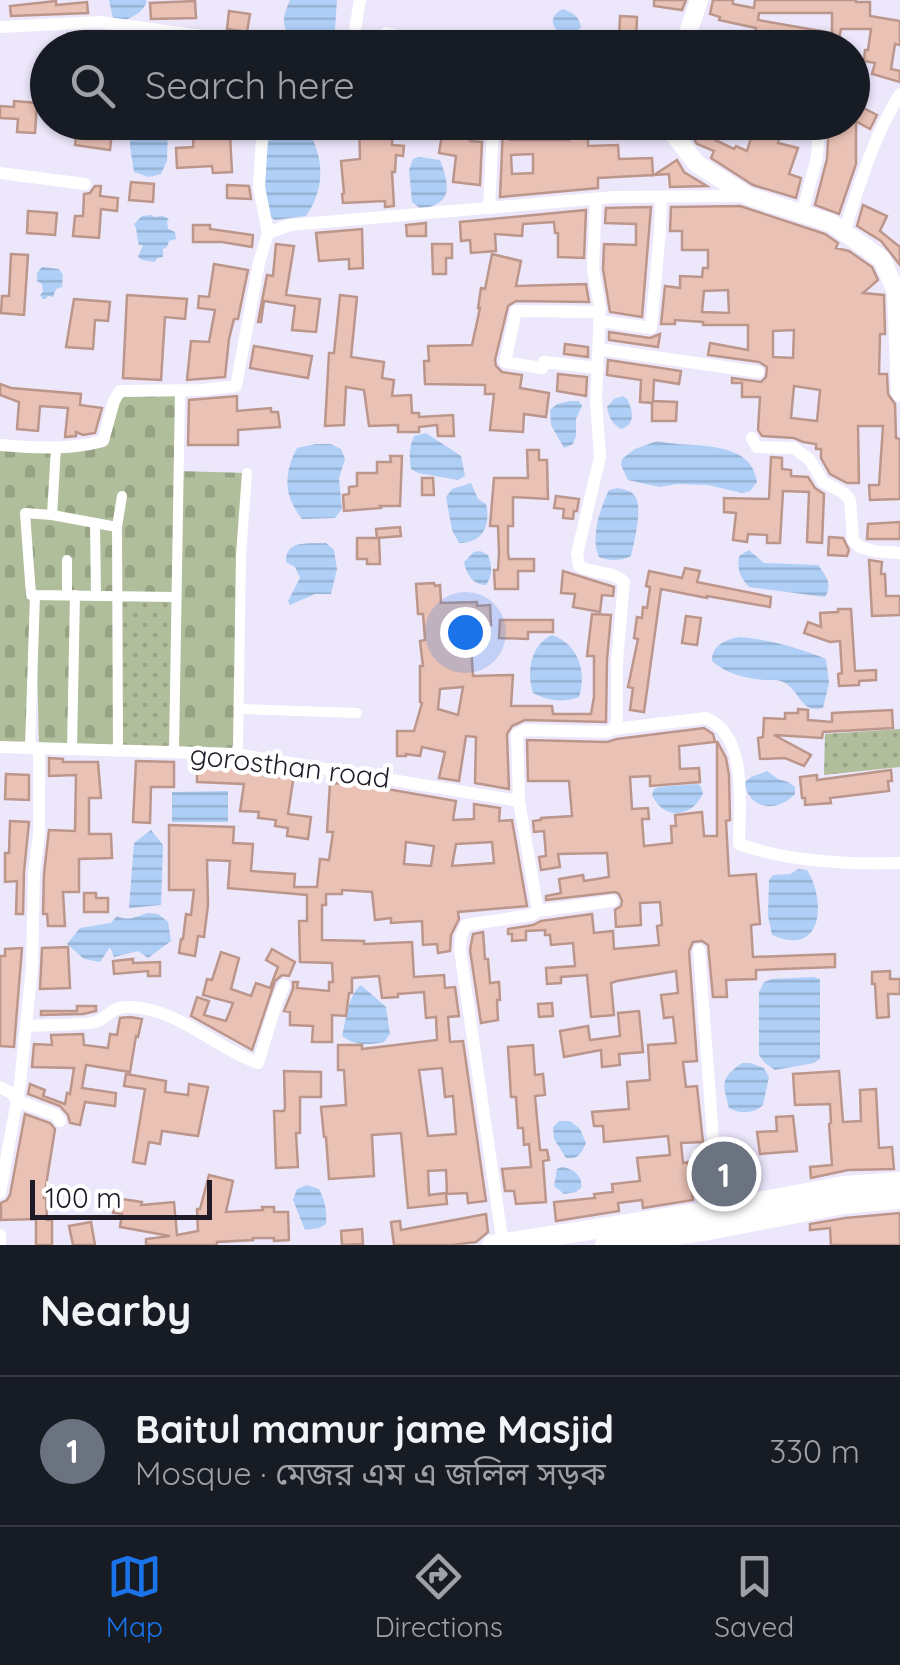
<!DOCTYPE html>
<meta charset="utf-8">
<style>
:root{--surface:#171b24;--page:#20242c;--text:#f1f3f6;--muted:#9ea1a6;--line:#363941;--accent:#1a73e8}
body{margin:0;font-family:Quicksand,"Noto Sans Bengali",sans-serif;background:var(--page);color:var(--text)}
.scale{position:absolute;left:30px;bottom:25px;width:182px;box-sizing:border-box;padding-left:10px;border:5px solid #1e1a26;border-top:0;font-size:28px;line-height:35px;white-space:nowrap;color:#1e1a26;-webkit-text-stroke:8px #fff;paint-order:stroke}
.you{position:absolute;left:465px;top:632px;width:35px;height:35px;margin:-25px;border:8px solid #fff;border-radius:50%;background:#1a73e8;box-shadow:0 0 0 15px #1a73e833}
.badge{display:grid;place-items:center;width:65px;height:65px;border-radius:50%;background:var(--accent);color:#fff;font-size:32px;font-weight:700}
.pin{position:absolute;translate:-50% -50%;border:5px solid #fff;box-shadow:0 2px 10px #0006}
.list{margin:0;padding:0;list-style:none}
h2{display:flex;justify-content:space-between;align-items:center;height:130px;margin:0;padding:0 40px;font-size:42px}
h2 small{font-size:32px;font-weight:400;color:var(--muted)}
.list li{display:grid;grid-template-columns:65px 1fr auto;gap:30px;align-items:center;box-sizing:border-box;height:150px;padding:0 40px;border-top:2px solid var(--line)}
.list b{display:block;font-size:38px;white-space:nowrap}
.list p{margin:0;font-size:32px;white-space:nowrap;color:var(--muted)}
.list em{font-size:32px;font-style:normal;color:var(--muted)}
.icon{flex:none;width:55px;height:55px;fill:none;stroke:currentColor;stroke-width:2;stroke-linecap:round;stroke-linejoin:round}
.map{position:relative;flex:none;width:900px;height:1245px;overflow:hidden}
.search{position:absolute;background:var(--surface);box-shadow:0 2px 8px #0004;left:30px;right:30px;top:30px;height:110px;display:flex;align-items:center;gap:25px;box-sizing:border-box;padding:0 35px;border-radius:55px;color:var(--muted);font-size:38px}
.sheet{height:280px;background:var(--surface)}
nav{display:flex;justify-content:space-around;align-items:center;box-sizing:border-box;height:140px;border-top:2px solid var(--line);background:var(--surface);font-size:28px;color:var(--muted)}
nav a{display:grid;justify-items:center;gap:5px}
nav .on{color:var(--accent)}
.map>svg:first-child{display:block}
</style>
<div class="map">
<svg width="900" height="1245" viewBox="0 0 900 1245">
<defs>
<pattern id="grass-dots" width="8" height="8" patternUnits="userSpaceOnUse" patternTransform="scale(2.5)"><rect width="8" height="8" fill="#b1be9b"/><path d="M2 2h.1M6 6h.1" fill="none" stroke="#98a385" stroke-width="1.8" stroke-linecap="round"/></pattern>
<pattern id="cemetery-stones" width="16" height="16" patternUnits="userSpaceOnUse" patternTransform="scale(2.5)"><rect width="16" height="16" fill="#b1be9b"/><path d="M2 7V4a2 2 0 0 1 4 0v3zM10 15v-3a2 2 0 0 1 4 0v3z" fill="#98a385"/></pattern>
<pattern id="water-rules" width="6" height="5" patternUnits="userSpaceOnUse" patternTransform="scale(2.5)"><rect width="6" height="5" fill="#afcff7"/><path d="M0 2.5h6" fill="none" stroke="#96b1d4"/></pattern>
</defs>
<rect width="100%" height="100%" fill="#ede7fc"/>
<!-- grass -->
<g fill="url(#grass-dots)">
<path d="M118,596l58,1 -2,154 -56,-1z"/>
<path d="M900,729v38l-76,8 1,-41z"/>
</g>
<!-- cemetery -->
<path fill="url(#cemetery-stones)" d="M120,391h60l-2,80 69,2 -11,281 -62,-3 1,-153 -57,-2v154l-79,-1 -3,-130 -6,128h-30v-304l103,-2z"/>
<!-- water -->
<g fill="url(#water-rules)">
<path d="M109,0h36l2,1c-5,14 -20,19 -33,22z"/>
<path d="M290,0h47l-2,30 -6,14c-19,7 -47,-3 -45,-27 1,-5 4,-13 6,-17z"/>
<path d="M563,9c10,4 16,7 18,18l-4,5 -17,2c-10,-9 -10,-19 3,-25z"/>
<path d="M130,123h38l-1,38 -6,13 -12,3 -15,-5 -4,-25z"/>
<path d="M287,132l26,8c12,27 9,53 -7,76l-31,4 -6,-4c-6,-29 -6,-53 1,-82z"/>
<path d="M419,157l21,3c10,27 13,43 -19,49l-9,-7 -3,-32 4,-11z"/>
<path d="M152,215l2,2 9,-1 6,3 -2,2 1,8 7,3 1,7 -7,2 -2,6 -4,2v8l-6,1 -2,4 -13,-2 -4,-3 5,-12h-4c-3,-8 -1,-14 -5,-21l8,-8z"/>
<path d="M42,267l17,2 4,6 -1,12 -6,2 -3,8 -5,-1 -2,3h-3l-3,-4 3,-3 -1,-8 -5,-3v-8z"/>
<path d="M623,396l4,3c6,12 9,25 -6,30 -9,-5 -12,-12 -14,-22l7,-8z"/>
<path d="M570,401h9l3,5 -6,13v17l-3,8 -9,4 -13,-23 -1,-15 7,-6z"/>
<path d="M426,433l35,23 4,20 -7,4 -40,-7 -7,-4c-2,-13 -2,-21 3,-33z"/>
<path d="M657,441c33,8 94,-4 100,41l-7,9 -8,2 -34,-8 -30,-1 -19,3 -31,-7 -7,-15 1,-6 13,-10z"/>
<path d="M316,444h15l10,5 4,10 -6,19 3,31 -7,9 -33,1c-18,-23 -19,-44 -5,-71z"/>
<path d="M471,483l7,16 8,5c5,21 -3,39 -27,39l-7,-13 -6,-33 6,-8z"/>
<path d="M618,488c5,1 13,3 16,7 10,10 0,47 -3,61 -9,5 -23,5 -32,1 -9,-20 1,-48 10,-67z"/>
<path d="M326,543l8,7 3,19 -6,25h-16l-25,11 -2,-4 12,-23 -5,-11 -9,-5c-1,-23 23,-18 40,-19z"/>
<path d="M749,550l15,13 54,2c8,11 15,19 7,32l-76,-10c-9,-10 -12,-17 -10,-31z"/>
<path d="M480,551l8,4c4,11 5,20 -2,30 -13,0 -20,-11 -22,-23l10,-10z"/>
<path d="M552,635c26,9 35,36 27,62 -17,6 -30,4 -46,-4 -7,-21 -2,-49 19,-58z"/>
<path d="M739,637c28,2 61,11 87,22l3,24 -6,25c-21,5 -22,-13 -36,-24 -7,-5 -15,-4 -23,-4 -20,-2 -37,-6 -52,-19 0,-16 13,-21 27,-24z"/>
<path d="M767,771l11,8 10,3 7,5v7c-18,19 -45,16 -51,-11l7,-6z"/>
<path d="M696,784l4,1 3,8c-11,25 -39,28 -51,2l2,-6 5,-2z"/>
<path d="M228,791v31h-56v-30z"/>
<path d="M151,830l12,15 -2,60 -32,3 5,-65z"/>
<path d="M798,869l9,1c19,30 17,88 -35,65l-4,-19 1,-36 4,-5 17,-1z"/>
<path d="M148,913l10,1 10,8 3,19 -23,17 -10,-7 -24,6 -4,-10 -10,15 -16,-3 -17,-15 13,-16 31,-5 6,-7c13,6 19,0 31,-3z"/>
<path d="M813,977l7,2v80l-6,4 -39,7 -10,-7 -6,-8v-63l5,-10 8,-3z"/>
<path d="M361,985l25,22 4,27 -6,8c-15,3 -29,4 -42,-6 4,-16 6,-41 19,-51z"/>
<path d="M742,1063h8l14,5 5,9 -6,28c-10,9 -23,9 -34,3 -6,-24 -10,-29 13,-45z"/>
<path d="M559,1121h11l10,8 6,14c-5,11 -7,16 -20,15l-12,-19 -1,-12z"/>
<path d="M562,1167c11,2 21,8 19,21l-5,4 -12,2 -10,-8 3,-17z"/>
<path d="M307,1185l12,4c6,12 8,21 7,35l-7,4 -14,2 -12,-30 4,-11z"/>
</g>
<!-- building -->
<g fill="#e9c1b5" stroke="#bc968b" stroke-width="2.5" fill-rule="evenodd">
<path d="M654,0h32l-4,10 -28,-4z"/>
<path d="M713,0h20v4l21,4 1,-8h101v2h14v14l30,5v24l-5,-1 -4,25 9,2v11l-28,-8 3,-11 -11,-2 1,-11h3l3,-21h-30l-4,19h-57l-5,-9 -21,-3 2,-8 -37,-8 1,-3 -10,-3zM759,13h73v20l-74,-13z"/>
<path d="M56,1v4l31,-3 1,11 -77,3 -1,-10z"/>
<path d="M195,1l1,17 -45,1 -1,-16z"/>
<path d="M229,11l21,3 -3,18 -20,-3z"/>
<path d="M620,16l17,1 -1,23 -17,-1z"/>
<path d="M112,34l95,13v1h-96z"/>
<path d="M14,101l23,2 -2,30 -18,-1 1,-13 -18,-1v-12l14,1z"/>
<path d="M852,102l25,13 -7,14 -18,-10z"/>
<path d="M91,122h22l-3,28 -35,-5 2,-15 13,2z"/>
<path d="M194,122h59l-1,16 -22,-3 2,37 -19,1 -1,-7 -35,2 -1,-20 17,-1z"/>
<path d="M359,122h34l-1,23 12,1 -1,10 -7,-1 -1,17h-3l2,34 -9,1v-6l-42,2 -1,-9 2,-1 -3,-32 19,-2z"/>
<path d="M444,122h29l-3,19 12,1 -2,43 -27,-3 3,-26 -17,-3z"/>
<path d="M702,122h18l-5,18 19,9 2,-3 11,5 7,-23 14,4 1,-10h15l-6,21 20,5 -9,26 12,4 -5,20 -43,-13 -42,-27 3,-7 -17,-7 -2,-3z"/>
<path d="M829,122h27v42l-17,50 -24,-9 12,-46z"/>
<path d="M569,124h19v22l30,-1 1,14 33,-1 1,17 -55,3v10l-98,9 3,-69h7v12h59zM533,154v19l-21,1 -1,-19z"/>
<path d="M677,160l7,12 23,14 -37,1 -1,-13 -15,1z"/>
<path d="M131,182l23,2 -1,18 -24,-2z"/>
<path d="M227,185l22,1 2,13 -24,-1z"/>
<path d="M95,186h6l-1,10 18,2 -1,13 -16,-2 -2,29 -26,-2 2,-20h8l1,-22 6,-1z"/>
<path d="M863,205l24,11 -7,15 20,16v18l-19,-24 -24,-15z"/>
<path d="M740,206l85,28 13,9 -2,5 13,3 23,16 6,13 -15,13 21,2 1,39h-5l-1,40h8l1,20 7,10 1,34 4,1v60l-30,1 -1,-15h10l4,-59h-25l1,57h-12l-17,-9 -9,-16v-9h-5v-5l-13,-2 -9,-4 -32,-2 -4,-6 2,-33h-18v-14h-10v-5l29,4 5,-5 1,-10 -8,-5 -51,-7 2,-12 38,7v-25h-45v-3l-28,-2v4h-14l4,-38 15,2v-12l22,1 1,-9h5v-18h-26v-19h-12l1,-24zM728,290l1,23 -27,-1 2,-21zM794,330l-1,28 -20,-1v-26zM794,386l26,4 -3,31 -26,-3z"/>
<path d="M651,207l-9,110 -32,-5 -7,-43 1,-25 32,1v-21l-31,-1 1,-15z"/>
<path d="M586,210l-2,48 -26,-1v-24h-3l-1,-11 -31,2 -1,12 -27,-2 1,17 -25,2 -1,-13 -9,1 -1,-19z"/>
<path d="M28,211l29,2 -2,22 -28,-2z"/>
<path d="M426,223v13h-19l-1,-11z"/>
<path d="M193,225h17v4l43,6 -1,12 -30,-5h-29z"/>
<path d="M362,229l1,39 -14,1v-10l-30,2 -3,-28z"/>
<path d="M276,244l18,2 -8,49 34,4 -4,33 -24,-2 3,-24 -31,-5 -3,21h-3l9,-47 6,1z"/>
<path d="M432,244h20v14h-6v16h-13z"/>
<path d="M11,254l17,1 -4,60 -23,-2 1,-17h7z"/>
<path d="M492,254l29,7 -5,25 70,-2 3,18 -73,-1 -8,5 -13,54 1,6 6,6 20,3 -2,13 29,5 -3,24 -22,-3 -1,18 -33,-2 4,-36h-9v-9l-60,-1 -1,-23h5l-1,-15 44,-1 8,-37h-2l3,-20 4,1z"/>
<path d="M214,264l34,6 -10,49h-4l-5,20 -4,38 -38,3 4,-39 18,1 6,-32 -17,-2 1,-12 10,1z"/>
<path d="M127,295l60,4 -2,20 -20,-2 -4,63 -38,-2z"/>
<path d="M340,295l17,2 -6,60 33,5 -2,16 12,2 -2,16 19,-1 1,18h7v4l34,-2 1,21h-16l-1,-11 -18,2v5h-21v-7l-29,1 -5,-36 -18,-3 -2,38 -19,1 4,-73h5z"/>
<path d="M74,299l36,3 -2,19 -13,-1 -2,29 -27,-2z"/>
<path d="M609,332l41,6 10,-4 -2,13 -49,-7z"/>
<path d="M565,344l23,3v10l-24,-3z"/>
<path d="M254,346l58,10 -4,22 -58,-10z"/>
<path d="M608,360l73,11 -2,13 -25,-4 -1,21 24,1 -1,19h-24v-18l-12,-1 1,-22 -34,-5z"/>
<path d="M558,374l29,3 -1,19 -29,-5z"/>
<path d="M0,384l11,4 70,6 -1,11 22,3 -7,25 -12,2 -7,-3v4l-11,1 3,-29 -28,-2 -2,25 -21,-2 2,-27 -19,-7z"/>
<path d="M237,396v15l34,-3v4h7l2,15 -42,3v15h-50l1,-45z"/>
<path d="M527,450h12v10h8l1,39 -35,-2v29h-5v27l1,6h25v12h-16v18h-23l-1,-19h4l1,-17 -1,-27h-8l4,-48h34z"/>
<path d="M390,456h12l-2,50h-20l1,2 -37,3 -1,-16 6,-1v-7l8,-1v-13h20v-11h14z"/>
<path d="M771,457l11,1v11l9,1v6l17,1 7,11 9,6 -2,49 -15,-1 2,-50 -26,-1 -3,52h-13v-8l-19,-1 -1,8 -14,-2 3,-27 -12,-1v-14l45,1z"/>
<path d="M422,478h11l1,17h-12z"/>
<path d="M556,496l23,3 -2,12h-3l-1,8 -10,-1 1,-9 -10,-1z"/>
<path d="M900,522v17h-33l1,-15z"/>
<path d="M400,527l1,9 -24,2 -1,-9z"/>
<path d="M829,537l14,1 6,12 -2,6 -19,-1z"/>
<path d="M357,538h22l1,26h-13v-5h-10z"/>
<path d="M869,560l13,2 -1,12h4l1,22h14v19l-28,1z"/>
<path d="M685,568l15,3 -3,11 74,15 -1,10 -63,-11v2l-46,-9 -17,123 -14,-2 3,-22 -5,-1 10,-48 -4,-1 3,-21 5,1 1,-11 4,1 3,-21 -4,-1 3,-15 33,7z"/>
<path d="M563,571l51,16 -1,9 -11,-1 -2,17 -27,-5 2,-13 -14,-1z"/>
<path d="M434,583l1,3 5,-1 1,18 36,-1v4l13,-1 1,20 -30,1v19h10l2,31 40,-1 -2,31h41l1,8h38l3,-17v-41h-7l5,-42 19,1 -4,45 -1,62 -81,-2 -13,6 -5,8 2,55 -34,-6 1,-46 -10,-1 -7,45 -20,-3 6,-26 -23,-5 -2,9 -14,-2v2h-9v-25h17l8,-28 -2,-1v-36h3l-3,-25 5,-1 -2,-26h-5l-2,-30zM463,687l-5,28 -20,-6 2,-20z"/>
<path d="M838,609h13l4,62 21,-1v10l-17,1v4l-20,1 -1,-12 4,-1 -2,-32 -10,1 -26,-9 4,-11 13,5 -1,-14 18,-1z"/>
<path d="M686,616l15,2 -4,27 -15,-2z"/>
<path d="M500,620h53v12h-25v7l-29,-1z"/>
<path d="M798,709l10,1v10l24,2v-9l60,-3 1,18 -70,4 -1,6 -48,-3 37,20 -7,11 -19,-8 -25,1 -2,-21 5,-1 1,-19 21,1v-6h13z"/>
<path d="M704,728l9,6 2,8 -36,4 1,23 19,-1 1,14 -50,4v-10l-20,1 2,32 16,-1 1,11h-7l2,27 28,-3 -1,-17h5l-1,-11 27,-3 2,24h13v-95l9,17 3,17 1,45 -4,1 3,55 27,-2 4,50 -9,1 2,32 82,-3v13l-79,3v9l-30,1 1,17h-14l-5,-52 -6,-4 -9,1 -4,9 8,110 -14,1 3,25 11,-1 6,56 -22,1 2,20 5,-1 5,38 -50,8 -1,-8 -24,3 1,8 -63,10 -2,-19 41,-4 -1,-4 19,-2 -1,-8 28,-3 -3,-23 33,-3 -2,-19 -64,6 -1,-16h-9l-2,-14 37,-3 -2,-27 23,-2 -2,-35 28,-2 -3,-26 -9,1 -3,-23 17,-2 -2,-22 -59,10 -6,2 3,32 -23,2 -4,-42 -26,2v6l-14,1 -1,-16 29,-2 -2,-23 -22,2 -1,-10h-5v-5l-19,1v9l-14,1v-7h-4v-5l25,-4 8,-4 51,-7 2,19 19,-2 1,18 23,-2 22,-2 -2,-19 5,-1 -2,-23 -20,1 1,22 -25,2 -1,-17 6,-4 1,-5 -3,-7 -4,-2 -69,8v-4l15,-3 -2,-14 24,-4 1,6 25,-4 -2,-24 -49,1 2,13 -19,3 -2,-13 7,-1 -2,-25 -10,1 -1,-11 8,-1v-2l31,-2 -3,-35h-41l-1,-41 80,2 10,-3z"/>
<path d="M49,758l14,1v3h35l3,36h-12v36h22l1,24 -33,1v33h-16l2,34h-17l-1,-12h-4l1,-41 5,-43 26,1 1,-56 -27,1z"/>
<path d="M136,761l38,1v25h-23l-1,36 -17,-1z"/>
<path d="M221,764l73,10 -6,40 23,3 -3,22 -21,-3 1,-8 -13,-2 1,-6 -18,-2 1,-6 -19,-1 4,-27 -47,-2v-14l24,1z"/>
<path d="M891,770l1,11h-4l1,10 -59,7 1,5 -26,2v-7h-3l-2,-21 17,-2v5z"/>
<path d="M6,774l23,1v25l-24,-1z"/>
<path d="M330,783l28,1 98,17 -3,19 21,-1v-15l26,4 -1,13 13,-1 15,86 -69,6 1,7 -8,16 -1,16 -12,2 -1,-9 -14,1 -1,-24 -31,2v-5l-16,2 -3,-28 -30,-2v4h-16v11h-4v35l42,1v3l48,-2 2,35 30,-2 1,13 10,-1 4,29 -11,1 2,25 13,-1 23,160 -18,2 -1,-10 -20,1 -1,-24 -18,1 1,24 17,-2 1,11 -39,4 -7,-75 -29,2 2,41 -45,3 -3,-42h-2l-3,-30 25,-2 -2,-35h-6v-25h24v4l75,-9 -1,-23 -10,1 -2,-26 -26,2v3l-16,1 -3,-22 -27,2v15h-3l-3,23 -14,-1v27h-20l1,-16 -23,-1v-13l-6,-1 9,-22v-7h5l-1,6 32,3v-9h4l-1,-19 -32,-1 -1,-41h8v-26l-79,-7 2,-27 -23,-1 1,45 -4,32 -6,-1 -3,20 -16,-3 2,-14h2l3,-25 5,1 3,-25h-25v-65l65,2 -1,16 20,1 -2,27 44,3 -1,13h23l3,-28 9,1 4,-28h-6zM406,842l28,4 -3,20 -27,-2zM492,842l2,21 -42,3 4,-22zM442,1068l3,29 8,-1 3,38 -28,2 -9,-66z"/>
<path d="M10,821l19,1 -5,50 -1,42h-7l1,-33 -12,1v-29h4z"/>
<path d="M84,893h12v5h12v14h-24z"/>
<path d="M483,932l2,27h3l2,24 9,-1 1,18h-3l1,20 -17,3 -11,-73 3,-16z"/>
<path d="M68,947l2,41 -30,1 2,-41z"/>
<path d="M22,948l-8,99 -14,-1v-90h5v-7z"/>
<path d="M272,949l23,13 -6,14 -7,-1 -7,6 -23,69 -61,-34 6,-19 12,4 -5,14 22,6 7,-18 -30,-8 4,-16 5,1 9,-28 18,6 -8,31 20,7 5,-13 14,5 8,-21 -12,-7z"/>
<path d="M133,959v4l27,-1v14h-12v-5l-34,3 -1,-13z"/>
<path d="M890,971v8h10v15h-12l1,23 -12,1 -2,-34h-3v-12z"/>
<path d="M552,1003l1,13 -14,1 -1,-13z"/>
<path d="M77,1006h19v5l-13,3 -42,1v-4h36z"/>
<path d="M639,1011l4,41 -24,2 1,11 -18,2 -1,-17 -37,7 -4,-26 28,-5 2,14 30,-4 -2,-23z"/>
<path d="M130,1017l12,2 -4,18 -2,-1 -6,36 -44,-7 -4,23 34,5 -1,13 -30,-4 -5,23 -10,-2 -2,-8 -8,-9 -32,-12 2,-10 15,6 -2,6 22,8 2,-11 3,1 4,-26 -42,-1 2,-23 18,1 -1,-10 32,-1 1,11 24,3 2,-14 7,1 3,-17z"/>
<path d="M533,1045l2,30 8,-1 2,21 -10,1 5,54h7l2,10 -6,1 3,41 -30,2 -2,-13h-9l-3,-22 29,-2 -2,-23 -5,1 -1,-17h-5l-2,-31h-5l-3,-50z"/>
<path d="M284,1071l37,1v25h-21v36h-4l2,34 -22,1 -2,-57h10l1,-4z"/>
<path d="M839,1071l4,51 18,-1 -1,-31 16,-1 3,59 13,-1 2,22 -46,1 -37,8 -1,-11 22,-2 -3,-41 2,-1 -1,-19 -35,1 -2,-31z"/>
<path d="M126,1074l40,7 -1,11 23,3 1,-11 19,3 -10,49 -36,-5 -2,13 -11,-2 -4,22 -12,-2 12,-73 -21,-3z"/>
<path d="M25,1114l25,9 5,6 -11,69h2l1,22h5v25h-16v-26l-35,1v-17l6,-3 3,-5z"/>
<path d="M793,1116l4,35 -37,3 -3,-22 20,-1 -1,-14z"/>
<path d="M730,1155l6,37 -23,5 -5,-35z"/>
<path d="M209,1175l24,6 -7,31 37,-2 -1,-3h12v5h14l1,28 -15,1v-3h-21v2l-36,2v3h-71v-6l24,-3 -50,-9 2,-13 -9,-1 2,-15 27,4 -1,3 33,-3 3,33 21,-4 -1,-22h3z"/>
<path d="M900,1213v32h-69l-1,-17 -20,2v-6l35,-6z"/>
<path d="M486,1214l2,18 -12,10 -24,3h-58l-3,-23 9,-1 1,9z"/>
<path d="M91,1222l4,23h-22l-4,-19z"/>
<path d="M362,1229l1,15 -21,1 -1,-14z"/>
</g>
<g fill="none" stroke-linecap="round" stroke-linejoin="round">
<!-- pedestrian -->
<g stroke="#fff" stroke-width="10">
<path d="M56,447l-4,68 -27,-2 6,82 145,2"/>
<path d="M52,515l65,12 1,223"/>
<path d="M95,523l1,73"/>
<path d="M117,527l5,-31"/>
<path d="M67,595v-35"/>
<path d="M239,709l118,4"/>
<path d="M30,747l5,-152"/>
<path d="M72,749l3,-154"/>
<path d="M174,751l6,-360"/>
<path d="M236,754l2,-9 3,-190 6,-82"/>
</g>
<!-- minor -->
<g stroke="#fff" stroke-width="12">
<path d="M0,27l100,-5 191,26"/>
<path d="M386,33l69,15"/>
<path d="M686,39l84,9"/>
<path d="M352,48l8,-48"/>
<path d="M263,122l-4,65 9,46"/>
<path d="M0,173l85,11"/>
<path d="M489,208l4,-81 -2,-5"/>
<path d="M802,214l15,-57 2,-35"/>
<path d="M844,232c16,-48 29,-95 56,-138"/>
<path d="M599,321l52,7 9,-97 1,-34"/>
<path d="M599,349l159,23"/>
<path d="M598,368l-54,-6 -2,6 -37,-6 11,-51 84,1"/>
<path d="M752,438l5,9 37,1 16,12 13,22 21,11 6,7 3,40 7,7 14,4 26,2"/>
<path d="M0,445c35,3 70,5 103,-4l11,-40 6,-10 82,-1 34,-4 23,-123 9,-30 22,-8 324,-28 132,-1"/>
<path d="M614,729l92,-11c43,18 33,88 33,126 46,17 112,21 161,19"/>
<path d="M0,747l236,7 283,47"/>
<path d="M538,911l74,-10"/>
<path d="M699,950l15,201 -17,3 8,58"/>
<path d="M26,1026c13,-1 62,-1 70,-4 14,-6 15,-16 35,-15 48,2 84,41 127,56l19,-62 7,-16"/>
<path d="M0,1087l13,7 4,7 39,14 4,6"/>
<path d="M0,1193l20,-109 12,-117 2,-95 5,-37v-86"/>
<path d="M0,1235v10"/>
<path d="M503,1245l-43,-295 1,-14 5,-11 65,-10 7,-4 -19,-110 -2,-67 8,-4 82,2 7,-3 3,-8v-60l7,-79c-11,-11 -31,-8 -45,-16l-2,-12 23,-97 -4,-57 4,-93 -7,-37 3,-71"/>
</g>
<!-- secondary -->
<g stroke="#fff" stroke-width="18">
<path d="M683,48l16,-48"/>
<path d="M670,122l5,14 22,28 51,32 83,27 51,36 14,33 4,101"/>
</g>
<!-- primary -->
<g stroke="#fff" stroke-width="20">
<path d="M492,1245l213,-33 139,-26 56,-4"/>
<path d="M605,1245l104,-15 134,-26 57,-5"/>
</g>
</g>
<g text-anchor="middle" stroke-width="9" stroke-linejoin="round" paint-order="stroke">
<!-- street labels -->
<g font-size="28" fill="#1e1a26" stroke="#fff">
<text transform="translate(290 766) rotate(7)" y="10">gorosthan road</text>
</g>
</g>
</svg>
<div class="scale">100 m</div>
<div class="you"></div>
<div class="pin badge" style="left:724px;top:1174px;background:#6b7280">1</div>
<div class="search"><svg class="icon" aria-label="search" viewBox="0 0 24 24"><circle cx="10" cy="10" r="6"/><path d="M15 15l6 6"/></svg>Search here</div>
</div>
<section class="sheet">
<h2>Nearby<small></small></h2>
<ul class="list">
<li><span class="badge" style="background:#6b7280">1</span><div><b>Baitul mamur jame Masjid</b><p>Mosque · মেজর এম এ জলিল সড়ক</p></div><em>330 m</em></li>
</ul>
</section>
<nav>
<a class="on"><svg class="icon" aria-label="map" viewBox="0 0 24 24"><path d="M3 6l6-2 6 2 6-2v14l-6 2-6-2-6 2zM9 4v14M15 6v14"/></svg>Map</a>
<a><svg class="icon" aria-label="directions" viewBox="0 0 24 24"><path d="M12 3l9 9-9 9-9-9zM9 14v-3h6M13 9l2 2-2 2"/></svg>Directions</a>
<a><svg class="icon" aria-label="saved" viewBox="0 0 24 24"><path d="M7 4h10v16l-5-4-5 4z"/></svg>Saved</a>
</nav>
